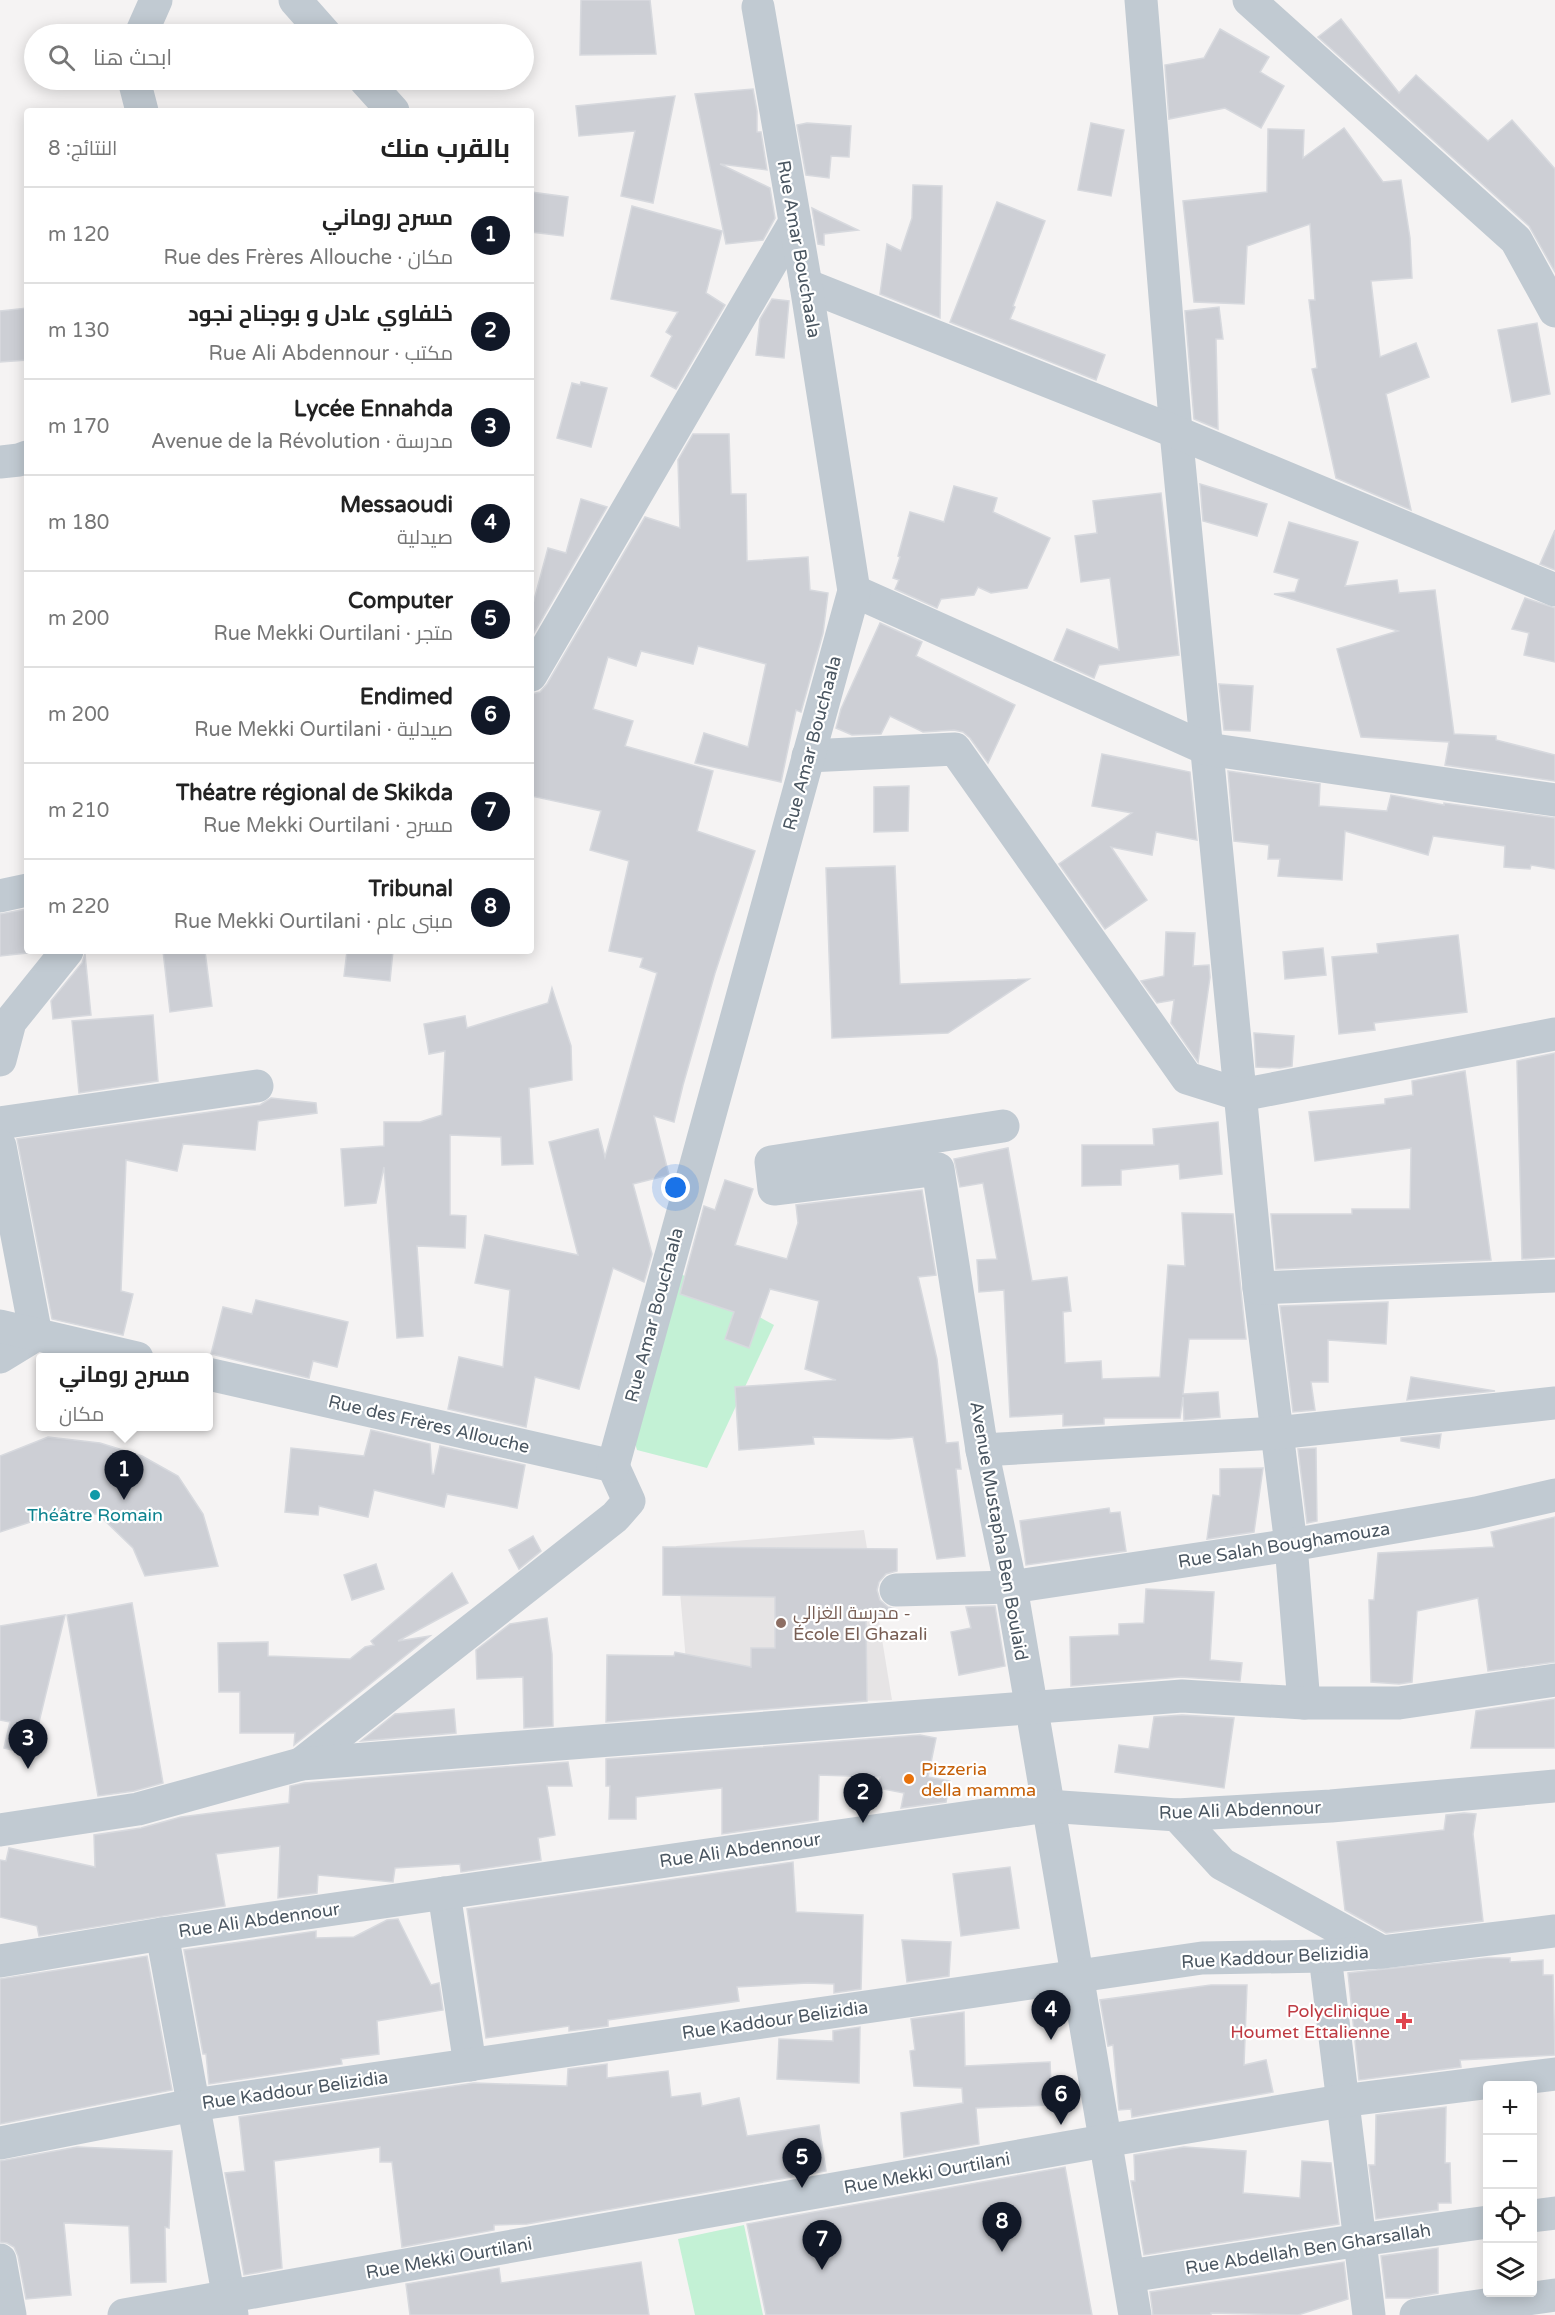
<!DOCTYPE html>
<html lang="ar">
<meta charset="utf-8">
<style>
:root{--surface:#fff;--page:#f6f6f6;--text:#222;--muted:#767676;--line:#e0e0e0;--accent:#111827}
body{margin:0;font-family:"Varela Round",Cairo,sans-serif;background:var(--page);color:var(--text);direction:rtl}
.controls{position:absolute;right:18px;bottom:18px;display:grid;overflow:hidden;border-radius:6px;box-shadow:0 3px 15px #0003}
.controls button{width:54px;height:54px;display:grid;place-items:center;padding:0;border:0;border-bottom:2px solid var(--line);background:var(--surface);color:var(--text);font:30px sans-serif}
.you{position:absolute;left:676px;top:1188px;width:21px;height:21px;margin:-15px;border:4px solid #fff;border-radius:50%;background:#1a73e8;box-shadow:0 0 0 9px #1a73e833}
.badge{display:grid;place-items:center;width:39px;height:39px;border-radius:50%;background:var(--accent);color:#fff;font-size:20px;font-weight:700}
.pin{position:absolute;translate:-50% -50px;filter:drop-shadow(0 2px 3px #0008)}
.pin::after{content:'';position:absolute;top:32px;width:21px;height:18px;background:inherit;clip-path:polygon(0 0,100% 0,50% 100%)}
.popup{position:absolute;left:36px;top:1353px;width:177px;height:78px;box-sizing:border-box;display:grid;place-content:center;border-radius:6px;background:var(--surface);filter:drop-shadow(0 2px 4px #0005);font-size:20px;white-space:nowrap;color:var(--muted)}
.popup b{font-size:22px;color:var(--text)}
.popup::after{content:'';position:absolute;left:50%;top:100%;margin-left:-12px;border:12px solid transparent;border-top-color:var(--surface)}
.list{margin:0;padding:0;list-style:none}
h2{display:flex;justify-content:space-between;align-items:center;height:78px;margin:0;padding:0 24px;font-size:26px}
h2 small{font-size:20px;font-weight:400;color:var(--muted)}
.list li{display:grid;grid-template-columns:39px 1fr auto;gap:18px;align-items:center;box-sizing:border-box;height:96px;padding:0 24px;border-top:2px solid var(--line)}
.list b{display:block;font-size:22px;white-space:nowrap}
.list p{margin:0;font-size:20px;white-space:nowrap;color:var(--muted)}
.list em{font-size:20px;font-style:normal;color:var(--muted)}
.icon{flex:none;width:33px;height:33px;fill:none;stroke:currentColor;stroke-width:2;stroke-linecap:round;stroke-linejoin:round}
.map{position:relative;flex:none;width:1555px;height:2315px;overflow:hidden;direction:ltr}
.search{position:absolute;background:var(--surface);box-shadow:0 3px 15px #0003;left:24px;top:24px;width:510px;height:66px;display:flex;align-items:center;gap:15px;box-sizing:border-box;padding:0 21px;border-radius:33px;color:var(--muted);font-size:22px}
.panel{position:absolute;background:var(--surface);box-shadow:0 3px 15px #0003;left:24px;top:108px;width:510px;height:846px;border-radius:6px;direction:rtl}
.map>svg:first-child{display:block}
</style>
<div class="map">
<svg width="1555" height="2315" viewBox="0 0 1555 2315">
<rect width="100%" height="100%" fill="#f5f3f3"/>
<!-- education -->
<path fill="#e6e4e5" d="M864,1530l28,170 -202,7 -14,-161z"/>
<!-- green -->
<g fill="#c3f1d5">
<path d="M681,1274l93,51 -67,143 -70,-18 -6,-20z"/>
<path d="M744,2225l19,90h-68l-17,-76z"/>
</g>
<!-- building -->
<g fill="#cdcfd5" stroke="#d7d9de" stroke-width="1.5">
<path d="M581,0h69l6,54 -76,1z"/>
<path d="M1341,19l58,74 17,-18 72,66 24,-21 43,49v103l-26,-46 -211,-189z"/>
<path d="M1220,29l49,28 -9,15 24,14 -23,42 -36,-20 -56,11 -4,-54 39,-7z"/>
<path d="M753,89l4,22v21h4l6,38 -47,-6 50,24 5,30 -12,22 -37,4 -31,-150z"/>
<path d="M675,96l-22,107 -32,-7 14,-65 -56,5 -3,-30z"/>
<path d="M807,123l44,3 -2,31 -18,-1 -2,22 -23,-3 -9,-50z"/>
<path d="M1091,123l33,7 -13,66 -33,-6z"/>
<path d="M1344,128l39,54 18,-2 9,58 2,40 -41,3 9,76 36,-14 13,34 -43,17 25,116 -75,-32 -24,-109 5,-1 -8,-68h6l-5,-76 -63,22 -3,58 -50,-2 -11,-101 84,-9 1,-63 36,1 -1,28z"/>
<path d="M913,185l29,1 -2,132 -60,-24 7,-50 14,7 11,-33z"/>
<path d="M531,192l37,5 -5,39 -32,-4z"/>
<path d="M997,202l48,19 -32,85 2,1 -5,12 95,36 -9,25 -146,-58z"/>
<path d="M632,206l90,25 -16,62 19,12 -49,84 -25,-13 21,-40 -6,-4 12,-20 -67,-13z"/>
<path d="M812,208l8,4 38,18 -34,4v11l-6,-1z"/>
<path d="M772,299l17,2 -5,57 -28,-3 4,-36z"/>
<path d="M1219,307l4,32h-7l2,90 -24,-10 -9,-108z"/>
<path d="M27,308v52l-27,2v-51z"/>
<path d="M1537,323l13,71 -38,8 -14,-72z"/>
<path d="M581,382l26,6 -16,59 -34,-9 15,-55 8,2z"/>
<path d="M693,434h36l2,60h15l1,67 61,-4 2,33 18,3 -5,40 -22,79 -5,-2 -15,72 -86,-19 9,-30 44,14 18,-83 -68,-18 -5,18 -52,-13 -5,15 -28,-9 -15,52 40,12 -8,25 88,25 -16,60 58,20 -40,122 -32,112 -9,37 -20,-6 15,59 -36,9 19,70 -8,28 -31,-14 -34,121 -44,-12 -9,50 -78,-18 11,-52 44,10 7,-77 -35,-7 10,-48 93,20 -29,-113 49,-13 7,28 52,-184 -17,-6 3,-9 -34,-7 20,-90 -39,-11 11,-39 -70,-15v-102l9,-2 7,-8 98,-167 35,11 -2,-68z"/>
<path d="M1200,484l67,20 -10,32 -54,-15z"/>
<path d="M954,486l43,12 -4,14 57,26 -23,50 -36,5 -13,-6 -4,8 -33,4 -4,9 -42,-19 4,-9 -6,-2 7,-21 -2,-1 12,-44 34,10z"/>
<path d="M1161,493l18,162 -80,10 -5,13 -40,-18 13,-31 52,21 -9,-72 -29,4 -6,-46 22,-3 -4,-32z"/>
<path d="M581,499l26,8 -76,131v-27l17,-63 18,5z"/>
<path d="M1289,522l69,20 -13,44 52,-6 2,13 36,-3 19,144 42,2v4l59,15v26l-110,-16 4,-23 -88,-5 -24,-88 61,-18 -124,-37 21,-2 4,-13 -25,-7z"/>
<path d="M1555,530v40l-15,-6z"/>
<path d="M1525,598l30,10v54l-31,-7 5,-22 -17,-4z"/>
<path d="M880,623l42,19 -6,14 99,49 -27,58 -18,-25 -7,-6 -9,-2 -31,2 -33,-16 -9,18 -29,1 -16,-7 5,-19z"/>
<path d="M1219,684l34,2 -3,45 -26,-1z"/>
<path d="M1102,754l88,18 7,68 -41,-8 -4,23 -41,-8 36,53 -42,29 -46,-65 73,-51 -40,-7z"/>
<path d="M1228,771l92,13 -1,22 68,5 4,-16 53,10v-2l111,15v51l-24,-4 -1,4 -26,-2 1,-21 -72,-10 -5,19 -83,-24 -3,49 -64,-4 2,-17h-12l1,-14 -35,-4z"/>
<path d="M909,786l-1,45 -34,1v-45z"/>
<path d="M895,866l5,118 129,-5 -81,54 -116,5 -6,-170z"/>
<path d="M27,909v44l-27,3v-42z"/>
<path d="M1166,932l29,1 -2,33 16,-1 1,12 -12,85 -27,-39 3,-23 -17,3 -16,-22 23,-5z"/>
<path d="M1458,935l9,77 -93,11 1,7 -36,4 -7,-77 46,-4 -1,-9z"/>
<path d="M1323,948l3,27 -41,4 -2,-27z"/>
<path d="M163,951h42l7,55 -42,6z"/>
<path d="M347,951h46l-3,30 -46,-5z"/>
<path d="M85,954l6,61 -38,4 -2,-18 31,-38z"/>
<path d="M552,988l19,58 1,34 -43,8 4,76 -31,1 -1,-28 -51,-2v80l16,1 -1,32 -48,-2 6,90 -26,2 -13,-171 -8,36 -31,3 -4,-57 43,-3v-24h36l22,-7 3,-64 -16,3 -5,-30 41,-8 2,12 81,-25z"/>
<path d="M153,1015l5,66 -79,12 -7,-72z"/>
<path d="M1254,1033l40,3 -2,30 -12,2 -24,-1z"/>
<path d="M1555,1053v204l-33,2 -5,-198z"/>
<path d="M1465,1071l26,189 -215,9 -5,-55h81v-5h58l1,-61 -96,13 -6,-49 76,-8v-5l28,-4 -1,-14z"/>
<path d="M271,1098l45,5 1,10 -59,8 -3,29 -72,-6 -6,27 -51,-11 -5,131 12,3 -10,41 -71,-16 -35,-180 243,-34z"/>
<path d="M1218,1122l4,52 -42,5 -1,-15 -58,6v15l-39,1v-41h72l-1,-16z"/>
<path d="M1008,1148l24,133 35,-4 4,34 -8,1 2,51 36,-2 1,18 58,-2 8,-112 17,1 -3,-53 51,1 13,125h-57l-6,55 35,-2 2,25 -36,3 -1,-23 -3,21h-76v6l-41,2v-12l-53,3 -6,-127 -25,2 -2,-32 20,-1 -14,-76 -23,4 -6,-28z"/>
<path d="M725,1180l28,9 -18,56 52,14 11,-36 -2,-18 126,-15 14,85 -18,2 19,82 9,84 12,-1 3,27h-5l9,87 -28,3 -24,-122 -24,2 -76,-2 1,7 -75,6 -4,-63 101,-7 -31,-11 14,-68 -49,-12 -21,59 -24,-9 9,-27 -54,-18 24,-88 11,4z"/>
<path d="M256,1300l92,22 -11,45 -24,-6 -4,17 -98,-24 12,-47 29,7z"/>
<path d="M1388,1302l-2,42 -58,-4v42h-17l4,28 -22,2 -13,-106z"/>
<path d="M1411,1377l84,14 -88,9z"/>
<path d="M371,1430l59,14 2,30h2l6,-28 85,19 -8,43 -70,-14 -3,13 -70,-17 -6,27 -49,-11 -1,9 -33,-3 6,-64 73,8z"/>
<path d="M1441,1434l-2,14 -38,-7v-3z"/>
<path d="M48,1437l52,6 42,13 36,20 25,38 15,52 -73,10 -12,-28 -35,-34 -40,-1 -58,19v-76z"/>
<path d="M1316,1448l1,73 -10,2 -9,-74z"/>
<path d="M1263,1468l-9,64 -47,7 6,-44 7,1v-27z"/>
<path d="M1109,1508l1,5 10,-1 6,39 -100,14 -6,-44z"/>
<path d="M1555,1517v145l-67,9 -10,-73 -61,13 -5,71 -13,2 -28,-2 -2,-82h5l4,-47 116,-6 -3,-15z"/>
<path d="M533,1536l8,15 -22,18 -10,-19z"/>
<path d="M663,1547l234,2v22l-11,3 -7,8 -2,8 3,10 8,7 8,2v10h-30l1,82 -261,21 1,-67 67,1 1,-4 76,15v-19h24v-51l-112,-2z"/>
<path d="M376,1564l8,25 -32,11 -8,-25z"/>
<path d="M452,1573l16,30 -70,38 32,-5 -136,109 1,-12h-55v-41h-21l-1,-49 50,-1v14l82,3 15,-12 9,-2 -3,-4z"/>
<path d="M1146,1589l68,3 -4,68 32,3 -2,18 -59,-4 -110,9 -1,-49 49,-2v-11l25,-1z"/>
<path d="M132,1603l31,180 -29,8 -36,5 -31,-181z"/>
<path d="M995,1606l10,60 -46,9 -8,-43 20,-4 -5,-21z"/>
<path d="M65,1615l-34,140 -27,-7 6,-26 -10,-2v-94z"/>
<path d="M547,1618l5,36 1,72 -29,2 -1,-51 -46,2 -1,-29 34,-26z"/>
<path d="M1555,1699v49h-84l5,-37z"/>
<path d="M454,1709l2,24 -95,8 34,-27z"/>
<path d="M1182,1715l52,3 -10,70 -109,-16 4,-27 30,4 5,-32z"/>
<path d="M920,1735l16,3 -8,39 22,4 -4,21 -45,6 3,-15 -26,-5 2,-11 -61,-2 -1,45 -96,14v-46l-86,9v22h-27l1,-33h-4v-27z"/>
<path d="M568,1762l4,24h-25l8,49 -17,3 3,22 -80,12 -1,-8 -65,4 -2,14 -75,-7 -1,18 -39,5 2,-52 -64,8 9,52 -186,30 -2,-10 -37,-9v-57l6,1 3,-13 86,19 -1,-32 47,-7 40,-11 108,-14 1,-17 14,-3z"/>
<path d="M1464,1813l12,1 -3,20 10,87 -97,12 -41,-23 -8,-68 107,-12 2,-15z"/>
<path d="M793,1862l3,50 67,3 -2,74 -27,4v-9l-26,-1 -71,4 2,14 -131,19v6l-39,5v-5l-83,12 -19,-129z"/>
<path d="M1010,1867l9,61 -58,8 -8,-62z"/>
<path d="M398,1919l33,66 8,-2 4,27 -66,11 2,33 -38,5 1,5 -133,20 -3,-30h-3l-19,-104 132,-19v7l38,-1 33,-17z"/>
<path d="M902,1940l49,2 -2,34 -42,6z"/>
<path d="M147,1956l25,134 -172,34v-145z"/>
<path d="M1487,1958h23v4l33,-2v15h10l2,80 -95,5 1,7 -102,13 -11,-107z"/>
<path d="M1211,1985h36l-3,80 22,-5 7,32 -141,25 -1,-8 -12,1 -6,-65 -5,1 -8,-46z"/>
<path d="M964,2012l1,54 85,-4 2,43 -76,3 3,36 -75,13 -3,-44 62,-10 -1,-15 -48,-2 -4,-35 5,-1 -4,-31z"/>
<path d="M860,2027l-1,56 -82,-4 2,-40 54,2v-10z"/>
<path d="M607,2064v14l61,-7 3,26 29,-4 2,13 37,-8 8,38 72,-11 7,46 -299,53 -33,1v5l-92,17 -10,-85h-12v-15l-106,14 8,107 -38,7 -19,-102 20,-2 -6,-54 235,-34 93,3 1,-17z"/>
<path d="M1446,2107l-1,56h5l1,40h-13v7l-62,9 -7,-54h6l1,-50z"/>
<path d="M77,2147l95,4 -3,77 -4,-1 1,55 -35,1 -2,-57 -65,-3 7,72 -45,4 -8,-43 -4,-9 -7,-4 -7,-1v-81z"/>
<path d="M1184,2147l62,4 -3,42 57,5 2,-37 29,2 8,61 -195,31 -13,-74h4l-1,-26z"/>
<path d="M1065,2167l27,148h-326l-19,-91z"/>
<path d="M1438,2248v45l-28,5h-24l-5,-42z"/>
<path d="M641,2262l8,53h-239l-4,-31 93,-16 2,15z"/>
<path d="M1344,2262l4,37 -50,16 -87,-2v2h-58l-3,-23z"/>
</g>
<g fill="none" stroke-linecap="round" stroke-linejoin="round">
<!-- street -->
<g stroke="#c1cad2" stroke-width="33">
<path d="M295,0l30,34"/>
<path d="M1141,0l35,432 83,856 32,257 13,158"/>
<path d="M1249,0l267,240 39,71"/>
<path d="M141,34l15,-34"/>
<path d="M134,80l8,31"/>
<path d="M365,80l28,31"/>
<path d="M806,285l370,147 379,158"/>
<path d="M0,462l19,-2 8,-3"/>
<path d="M854,591l353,158 348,51"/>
<path d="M531,675l264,-453"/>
<path d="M808,756l147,-7 232,329 54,17 314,-61"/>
<path d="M0,896l27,-6"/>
<path d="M0,1060l10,-38 57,-71"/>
<path d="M0,1123l257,-37"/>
<path d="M1003,1126l-232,36 3,27 164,-20 44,281 29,137 124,728"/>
<path d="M0,1146l36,189 -36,22"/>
<path d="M1259,1288l296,-12"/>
<path d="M0,1326l137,32"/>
<path d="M208,1374l405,92 16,35 -14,16 -19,15 -295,232"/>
<path d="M982,1450l294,-17 279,-30"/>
<path d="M613,1466l241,-875 -48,-306 -48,-278"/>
<path d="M896,1590l115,-3 280,-42 185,-32 79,-18"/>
<path d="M1177,1815l45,49 160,88"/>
<path d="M0,1830l138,-21 163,-45 881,-68 122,7h95l156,-23"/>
<path d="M444,1893l26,172"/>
<path d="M162,1934l70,381"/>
<path d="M1325,1956l44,359"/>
<path d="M0,1961l162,-27 885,-128 130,9 154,-9 224,-20"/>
<path d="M0,2143l193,-38 1009,-147 123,-2 57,-4 173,-21"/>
<path d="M1532,2216l23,-3"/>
<path d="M0,2260l10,55"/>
<path d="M1129,2276l231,-36 128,-18"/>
<path d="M124,2315l980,-174 237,-40 214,-27"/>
<path d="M1416,2315l139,-20"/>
</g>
</g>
<!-- markers -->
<circle fill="#0f9aa8" stroke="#fff" stroke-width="2" cx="95" cy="1495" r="6"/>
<circle fill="#8d6e63" stroke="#fff" stroke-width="2" cx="781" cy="1623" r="6"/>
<circle fill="#e8710a" stroke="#fff" stroke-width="2" cx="909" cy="1779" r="6"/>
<path fill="#e0444e" stroke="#fff" stroke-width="2" d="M1401 2012h6v6h6v6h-6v6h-6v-6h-6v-6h6z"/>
<g text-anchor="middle" stroke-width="4.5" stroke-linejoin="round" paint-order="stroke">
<!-- street labels -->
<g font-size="18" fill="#4a5661" stroke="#fff">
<text transform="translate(799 249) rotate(80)" y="6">Rue Amar Bouchaala</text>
<text transform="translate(812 743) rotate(-75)" y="6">Rue Amar Bouchaala</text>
<text transform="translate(654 1315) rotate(-75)" y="6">Rue Amar Bouchaala</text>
<text transform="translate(429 1424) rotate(13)" y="6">Rue des Frères Allouche</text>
<text transform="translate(999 1531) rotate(80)" y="6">Avenue Mustapha Ben Boulaid</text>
<text transform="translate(1284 1545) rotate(-9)" y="6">Rue Salah Boughamouza</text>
<text transform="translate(1240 1810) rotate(-2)" y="6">Rue Ali Abdennour</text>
<text transform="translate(740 1850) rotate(-8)" y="6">Rue Ali Abdennour</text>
<text transform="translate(259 1920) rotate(-8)" y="6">Rue Ali Abdennour</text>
<text transform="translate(1275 1957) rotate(-3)" y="6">Rue Kaddour Belizidia</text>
<text transform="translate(775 2020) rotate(-8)" y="6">Rue Kaddour Belizidia</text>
<text transform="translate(295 2090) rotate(-8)" y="6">Rue Kaddour Belizidia</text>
<text transform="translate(927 2173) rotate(-10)" y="6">Rue Mekki Ourtilani</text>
<text transform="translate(1308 2249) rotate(-9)" y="6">Rue Abdellah Ben Gharsallah</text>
<text transform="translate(449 2258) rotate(-10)" y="6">Rue Mekki Ourtilani</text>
</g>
<!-- culture labels -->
<g font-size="18" fill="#0d838f" stroke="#fff">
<text x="95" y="1521">Théâtre Romain</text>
</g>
<!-- education labels -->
<g font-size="18" fill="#785e54" stroke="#fff" text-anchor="start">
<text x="793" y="1619">مدرسة الغزالي -<tspan x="793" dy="21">École El Ghazali</tspan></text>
</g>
<!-- food labels -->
<g font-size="18" fill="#c56008" stroke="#fff" text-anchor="start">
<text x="921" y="1775">Pizzeria<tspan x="921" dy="21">della mamma</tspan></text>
</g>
<!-- health labels -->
<g font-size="18" fill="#be3a42" stroke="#fff" text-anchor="end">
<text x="1390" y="2017">Polyclinique<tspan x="1390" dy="21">Houmet Ettalienne</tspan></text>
</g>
</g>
</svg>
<div class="controls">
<button>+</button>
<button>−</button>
<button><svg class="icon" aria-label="locate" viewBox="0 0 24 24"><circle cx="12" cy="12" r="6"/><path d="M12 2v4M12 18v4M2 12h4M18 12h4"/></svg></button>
<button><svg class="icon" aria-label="layers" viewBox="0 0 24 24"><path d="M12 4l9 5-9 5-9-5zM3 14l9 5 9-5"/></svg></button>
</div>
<div class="you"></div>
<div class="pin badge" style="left:124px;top:1500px">1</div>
<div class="popup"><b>مسرح روماني</b>مكان</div>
<div class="pin badge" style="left:863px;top:1823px">2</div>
<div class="pin badge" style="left:28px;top:1769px">3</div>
<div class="pin badge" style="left:1051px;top:2040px">4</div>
<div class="pin badge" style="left:802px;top:2188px">5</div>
<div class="pin badge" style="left:1061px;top:2125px">6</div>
<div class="pin badge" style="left:822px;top:2270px">7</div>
<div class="pin badge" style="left:1002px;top:2252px">8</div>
<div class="search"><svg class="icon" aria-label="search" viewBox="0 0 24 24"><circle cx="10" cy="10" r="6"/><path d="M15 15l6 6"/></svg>ابحث هنا</div>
<section class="panel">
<h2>بالقرب منك<small>النتائج: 8</small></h2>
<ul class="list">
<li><span class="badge">1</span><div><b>مسرح روماني</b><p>مكان · Rue des Frères Allouche</p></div><em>120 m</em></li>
<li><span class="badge">2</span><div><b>خلفاوي عادل و بوجناح نجود</b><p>مكتب · Rue Ali Abdennour</p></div><em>130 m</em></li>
<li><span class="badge">3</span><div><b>Lycée Ennahda</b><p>مدرسة · Avenue de la Révolution</p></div><em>170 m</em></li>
<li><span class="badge">4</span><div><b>Messaoudi</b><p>صيدلية</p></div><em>180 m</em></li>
<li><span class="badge">5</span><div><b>Computer</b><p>متجر · Rue Mekki Ourtilani</p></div><em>200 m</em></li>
<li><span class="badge">6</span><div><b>Endimed</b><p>صيدلية · Rue Mekki Ourtilani</p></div><em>200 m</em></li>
<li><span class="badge">7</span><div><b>Théatre régional de Skikda</b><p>مسرح · Rue Mekki Ourtilani</p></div><em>210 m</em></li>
<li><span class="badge">8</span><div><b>Tribunal</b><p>مبنى عام · Rue Mekki Ourtilani</p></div><em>220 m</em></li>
</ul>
</section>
</div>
